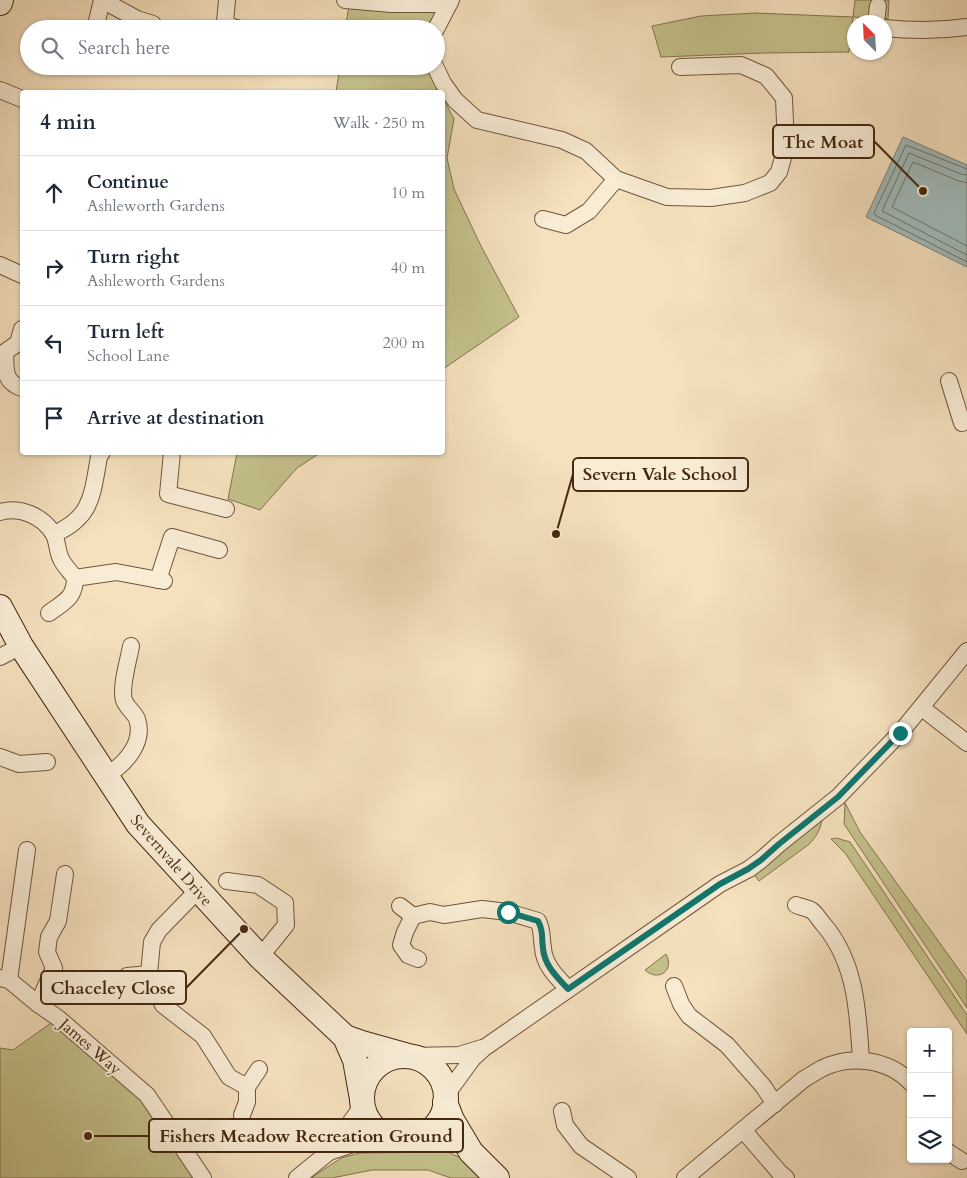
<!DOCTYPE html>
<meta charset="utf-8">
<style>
:root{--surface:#fff;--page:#f6f6f7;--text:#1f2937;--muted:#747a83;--line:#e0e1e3}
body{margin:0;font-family:Cardo,serif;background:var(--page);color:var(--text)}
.controls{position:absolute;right:15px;bottom:15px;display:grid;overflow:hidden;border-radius:5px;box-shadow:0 1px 4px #0004}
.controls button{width:45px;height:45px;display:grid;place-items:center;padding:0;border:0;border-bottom:1px solid var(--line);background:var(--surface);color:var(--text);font:25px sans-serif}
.compass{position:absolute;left:847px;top:15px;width:45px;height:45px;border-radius:50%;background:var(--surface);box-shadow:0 1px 4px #0004;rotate:336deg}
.stop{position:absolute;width:15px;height:15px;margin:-11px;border:4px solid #0f766e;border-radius:50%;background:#fff}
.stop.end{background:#0f766e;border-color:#fff;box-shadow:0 1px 5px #0008}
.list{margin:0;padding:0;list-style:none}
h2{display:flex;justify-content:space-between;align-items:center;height:65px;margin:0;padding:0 20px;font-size:21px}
h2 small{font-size:16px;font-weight:400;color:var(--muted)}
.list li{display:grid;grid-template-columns:32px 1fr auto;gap:15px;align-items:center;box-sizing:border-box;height:75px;padding:0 20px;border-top:1px solid var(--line)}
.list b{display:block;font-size:19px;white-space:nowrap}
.list p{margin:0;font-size:16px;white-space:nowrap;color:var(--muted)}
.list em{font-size:16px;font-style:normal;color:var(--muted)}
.icon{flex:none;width:28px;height:28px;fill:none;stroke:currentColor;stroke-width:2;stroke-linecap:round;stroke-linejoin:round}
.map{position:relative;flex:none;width:967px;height:1178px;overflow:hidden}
.search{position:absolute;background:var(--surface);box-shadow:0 1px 4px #0004;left:20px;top:20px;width:425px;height:55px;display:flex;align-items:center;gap:12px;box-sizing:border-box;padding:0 18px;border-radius:28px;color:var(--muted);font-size:19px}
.panel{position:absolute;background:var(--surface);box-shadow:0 1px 4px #0004;left:20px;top:90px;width:425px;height:365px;border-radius:5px}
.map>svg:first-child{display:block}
</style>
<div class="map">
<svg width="967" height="1178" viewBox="0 0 967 1178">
<rect width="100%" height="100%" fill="#f5e1be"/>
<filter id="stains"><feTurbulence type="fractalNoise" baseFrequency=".004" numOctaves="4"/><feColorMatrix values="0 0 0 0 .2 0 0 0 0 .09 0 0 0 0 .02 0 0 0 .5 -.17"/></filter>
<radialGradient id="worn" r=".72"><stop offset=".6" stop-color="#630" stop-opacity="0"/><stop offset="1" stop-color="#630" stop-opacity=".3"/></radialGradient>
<!-- green -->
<g fill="#c4c18c" stroke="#84744e">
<path d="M855,0h34l-1,19 -35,-2 -4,35 -85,1 -103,4 -9,-31 49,-10 54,-3 98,4z"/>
<path d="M349,6l87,5 -7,18h-84z"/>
<path d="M340,66h90l2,12 8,14h-104z"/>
<path d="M443,98l11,21 -7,39 7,31 27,57 38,71 -76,52z"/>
<path d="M237,453v-1l83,1 -23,15 -37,42 -32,-11z"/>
<path d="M845,803l15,29 107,149v27l-123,-184z"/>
<path d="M822,820c-2,10 -6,18 -14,25l-49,36 -7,-9z"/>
<path d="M836,838l14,4 117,173v19l-122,-181 -14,-14z"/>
<path d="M666,954c9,17 -8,28 -21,16z"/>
<path d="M58,1018l89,77 56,83h-203v-130l13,2z"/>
<path d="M448,1152l26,12 12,14h-35l-23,-8h-56l-40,8h-21l30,-20 19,-5z"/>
</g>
<!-- water -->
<path fill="#a0bbbc" stroke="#7c8077" d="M903,137l64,28v102l-101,-50z"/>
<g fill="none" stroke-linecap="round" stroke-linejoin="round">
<!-- shore -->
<g stroke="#727266" stroke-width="1">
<path d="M967,169l-61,-24 -32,68 1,2 92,47"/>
<path d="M967,175l-6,-1 -52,-21 -27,58 85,44"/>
<path d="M967,183l-8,-2 -46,-19 -21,45 75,39"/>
</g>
<!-- street casing -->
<g stroke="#71563b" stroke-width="18">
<g id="street">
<path d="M102,0l35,19 16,5"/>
<path d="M227,0l-2,22 7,5 9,2"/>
<path d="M345,0l47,4h57"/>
<path d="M876,22l2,-16"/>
<path d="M884,28c28,3 55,3 83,-1"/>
<path d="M95,29l7,-29"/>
<path d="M436,29l15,-29"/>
<path d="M435,66l8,17 12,17 22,20 85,20 24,11 30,28 51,18 44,1 34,-5 25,-10 9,-11 7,-25 -2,-49 -18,-22 -25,-11 -61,2"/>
<path d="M0,90l22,9"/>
<path d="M543,219l23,6 23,-14 27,-32"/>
<path d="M0,265l22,10"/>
<path d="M22,329l-4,14 -13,9c1,17 -2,30 17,36"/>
<path d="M949,381l13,42"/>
<path d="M172,452l-4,42 58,15"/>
<path d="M0,512c20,-6 42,4 53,21 5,8 4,19 8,26 3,7 10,13 14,19l41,-6 48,9"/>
<path d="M54,534c39,-17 38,-40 45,-77l3,-5"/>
<path d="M158,580l14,-43 47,13"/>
<path d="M49,613c15,-11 26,-15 26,-35"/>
<path d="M0,657l21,-11"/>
<path d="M922,708l45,35"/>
<path d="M0,757l19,7 28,-2"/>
<path d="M106,776c19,-12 39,-33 31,-57 -3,-7 -11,-12 -13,-19 -4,-13 5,-41 7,-54"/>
<path d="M65,874l-7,47 -9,16 -2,15 7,16 -16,36 20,14 89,77 56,83"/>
<path d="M227,881l31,4 27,18 1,22 -26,32"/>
<path d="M198,890l-39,40 -7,12 -3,32 14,31 40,31 26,41 18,10"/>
<path d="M796,905c5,2 11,3 15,5 5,3 9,11 13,15 32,38 34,87 37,135"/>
<path d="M400,906l13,10"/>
<path d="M418,959l-10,-4 -7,-10 4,-13 8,-16 17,-4 14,3 38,-6 26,3 30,9c5,10 3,16 5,27 1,17 14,29 25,41"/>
<path d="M127,976l22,-2"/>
<path d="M0,978l9,2 29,24"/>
<path d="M9,980l18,-130"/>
<path d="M674,986l7,18 8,12 38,29 36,41 12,18"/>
<path d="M411,1056l48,-1 23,-7"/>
<path d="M446,1095l27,-37 11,-10 236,-164 29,-15 12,-9 18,-16 59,-47 62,-64 67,-82"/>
<path d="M562,1111l3,14 16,21 47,32"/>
<path d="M242,1115l5,-13v-15l12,-18"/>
<path d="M744,1131l36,42 6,5"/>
<path d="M329,1152l27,-9 38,-4"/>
<path d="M948,1152l14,9"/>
<path d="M297,1178l32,-26 34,-47"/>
<path d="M685,1178l119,-99c6,-3 11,-7 17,-10 28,-15 68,-10 90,14"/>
</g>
</g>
<!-- secondary casing -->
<g stroke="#45280f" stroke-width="26">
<g id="secondary">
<path d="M0,3l1,-3"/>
<path d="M0,607l21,39 117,178 122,133 85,80 10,23 7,39"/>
<path d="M345,1037l17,6 43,12"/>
<circle cx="404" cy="1098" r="42"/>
<path d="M445,1102l7,18 19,32 26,26"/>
</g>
</g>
<!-- street -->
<use href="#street" stroke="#f8ecd5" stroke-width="16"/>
<!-- secondary -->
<use href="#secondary" stroke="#f8ecd5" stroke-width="24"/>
</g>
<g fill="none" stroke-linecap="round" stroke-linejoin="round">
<!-- route -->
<path stroke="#0f766e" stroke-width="6" d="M508,912l30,9c6,11 3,15 5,27 1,17 14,29 25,41l152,-105 28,-15 13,-9 18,-16 59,-47 62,-64"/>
</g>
<g text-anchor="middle" stroke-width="4" stroke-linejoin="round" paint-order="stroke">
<!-- street labels -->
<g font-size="16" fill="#45280f" stroke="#f8ecd5">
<text transform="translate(172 860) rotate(49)" y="6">Severnvale Drive</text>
<text transform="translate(91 1046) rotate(41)" y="6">James Way</text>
</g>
</g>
<!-- callouts -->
<path fill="none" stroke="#45280f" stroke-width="2" d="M923 191L874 141M556 534L573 474M244 929L186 988M88 1136L149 1136"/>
<g fill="#45280f" stroke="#f8ecd5" stroke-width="2">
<circle cx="923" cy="191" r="5"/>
<circle cx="556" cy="534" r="5"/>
<circle cx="244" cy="929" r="5"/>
<circle cx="88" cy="1136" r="5"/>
</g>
<g fill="#f8ecd5" stroke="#45280f" stroke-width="2">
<rect x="773" y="125" width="101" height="33" rx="5"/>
<rect x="573" y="458" width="175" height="33" rx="5"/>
<rect x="41" y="971" width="145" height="33" rx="5"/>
<rect x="149" y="1119" width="314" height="33" rx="5"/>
</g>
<g font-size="18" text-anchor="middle" font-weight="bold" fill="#45280f">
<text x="823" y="148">The Moat</text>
<text x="660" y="480">Severn Vale School</text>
<text x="113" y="994">Chaceley Close</text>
<text x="306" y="1142">Fishers Meadow Recreation Ground</text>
</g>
<rect width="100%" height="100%" filter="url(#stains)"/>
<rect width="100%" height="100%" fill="url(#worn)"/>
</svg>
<div class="controls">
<button>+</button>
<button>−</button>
<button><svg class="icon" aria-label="layers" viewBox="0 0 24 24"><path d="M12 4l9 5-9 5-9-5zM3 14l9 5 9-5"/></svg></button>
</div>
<svg class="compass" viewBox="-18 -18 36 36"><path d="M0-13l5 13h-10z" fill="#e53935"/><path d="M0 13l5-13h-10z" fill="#747a83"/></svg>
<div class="stop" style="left:508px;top:912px"></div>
<div class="stop end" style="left:900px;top:733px"></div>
<div class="search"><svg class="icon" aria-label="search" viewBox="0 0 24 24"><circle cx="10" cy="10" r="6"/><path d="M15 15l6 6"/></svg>Search here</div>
<section class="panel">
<h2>4 min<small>Walk · 250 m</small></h2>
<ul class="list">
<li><svg class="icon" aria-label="ahead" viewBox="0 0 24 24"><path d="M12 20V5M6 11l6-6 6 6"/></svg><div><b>Continue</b><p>Ashleworth Gardens</p></div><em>10 m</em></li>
<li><svg class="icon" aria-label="right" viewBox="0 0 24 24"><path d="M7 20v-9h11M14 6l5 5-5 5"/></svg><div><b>Turn right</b><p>Ashleworth Gardens</p></div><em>40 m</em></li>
<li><svg class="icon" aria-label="left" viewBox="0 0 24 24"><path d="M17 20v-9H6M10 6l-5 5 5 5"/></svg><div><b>Turn left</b><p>School Lane</p></div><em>200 m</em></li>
<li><svg class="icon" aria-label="arrive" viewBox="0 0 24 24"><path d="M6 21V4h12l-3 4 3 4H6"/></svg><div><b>Arrive at destination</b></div></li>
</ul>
</section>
</div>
